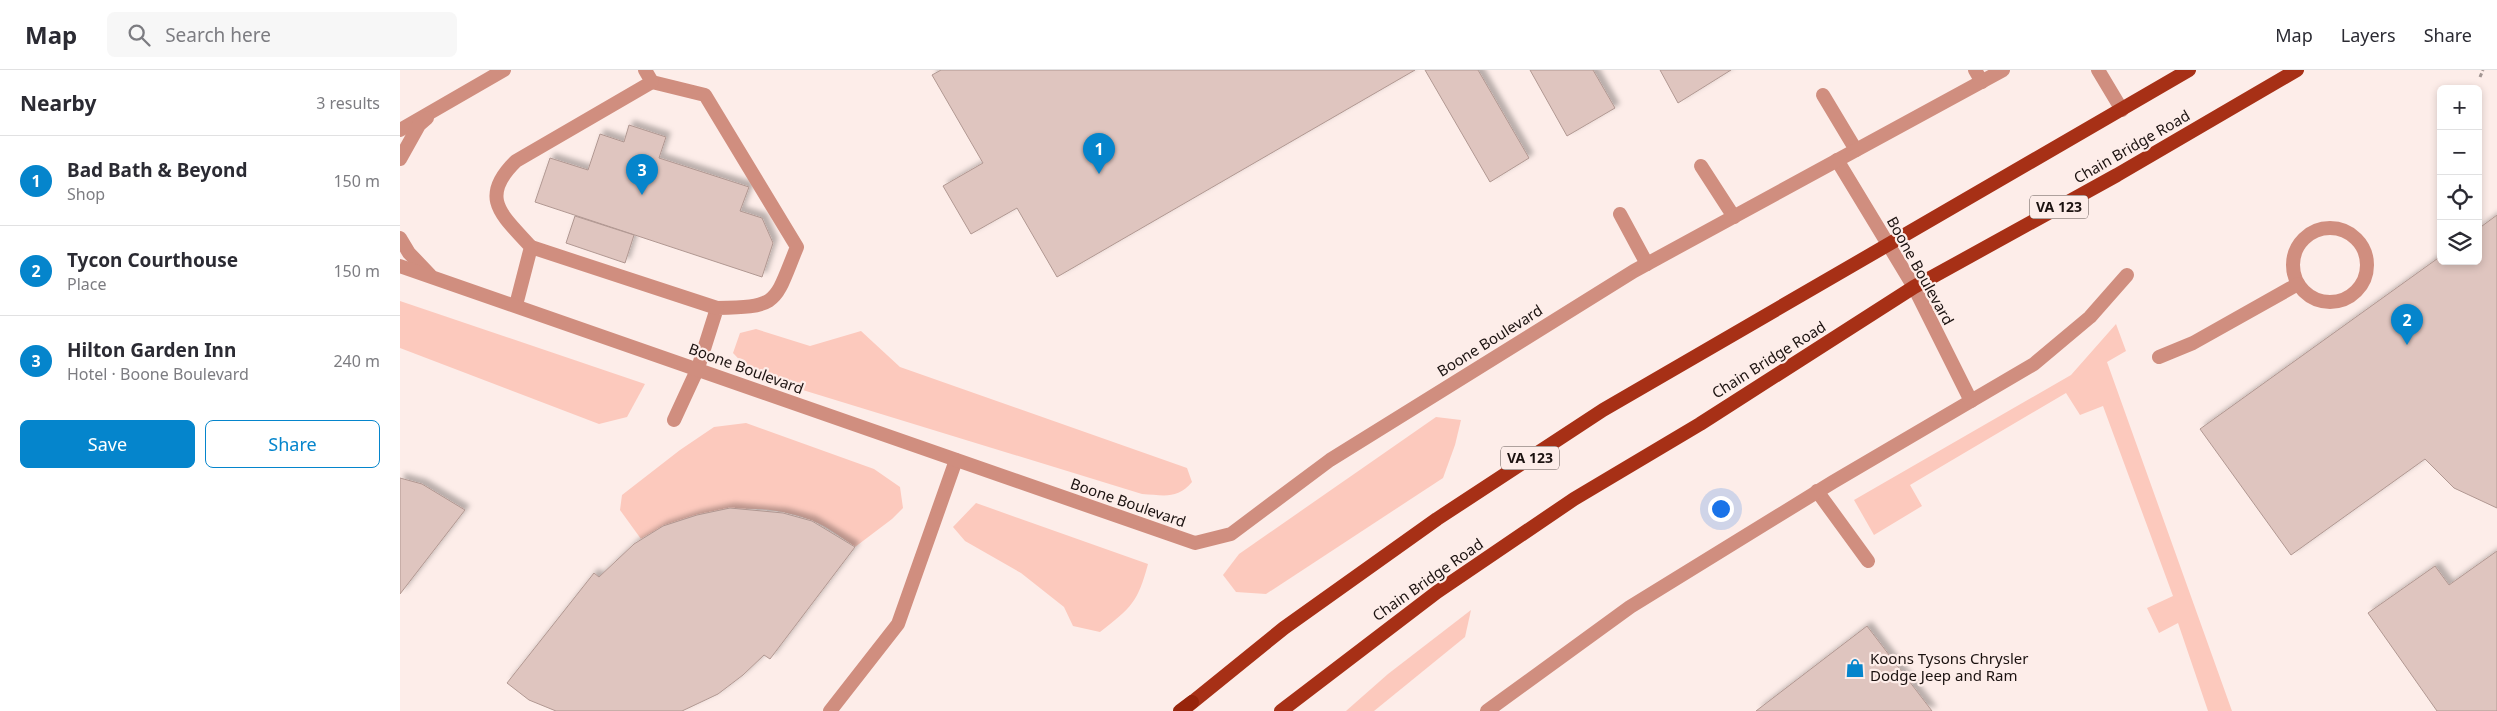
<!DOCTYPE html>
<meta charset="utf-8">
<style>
:root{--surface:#fff;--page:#f7f7f7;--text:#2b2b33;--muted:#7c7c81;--line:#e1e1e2;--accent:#0585cc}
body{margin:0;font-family:"Noto Sans",sans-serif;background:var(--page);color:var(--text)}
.controls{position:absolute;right:15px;top:15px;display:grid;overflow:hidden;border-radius:8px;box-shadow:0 2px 8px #0003}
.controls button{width:45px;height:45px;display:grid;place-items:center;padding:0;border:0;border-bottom:1px solid var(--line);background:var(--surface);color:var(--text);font:25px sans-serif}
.you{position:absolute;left:1320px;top:438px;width:18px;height:18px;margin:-12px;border:4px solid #fff;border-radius:50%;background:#1a73e8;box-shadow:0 0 0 8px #1a73e833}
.badge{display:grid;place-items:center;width:32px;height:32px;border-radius:50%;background:var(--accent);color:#fff;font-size:16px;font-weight:700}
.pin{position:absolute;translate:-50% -41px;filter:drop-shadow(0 1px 2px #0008)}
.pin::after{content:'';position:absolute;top:26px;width:18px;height:15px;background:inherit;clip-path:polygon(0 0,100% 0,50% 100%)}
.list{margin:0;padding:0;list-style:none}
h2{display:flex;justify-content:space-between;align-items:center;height:65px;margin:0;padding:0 20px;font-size:21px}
h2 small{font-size:16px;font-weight:400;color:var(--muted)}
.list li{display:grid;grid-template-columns:32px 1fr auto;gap:15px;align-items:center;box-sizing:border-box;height:90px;padding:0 20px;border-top:1px solid var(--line)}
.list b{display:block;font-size:19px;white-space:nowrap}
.list p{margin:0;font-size:16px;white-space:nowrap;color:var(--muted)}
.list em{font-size:16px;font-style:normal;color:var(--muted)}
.actions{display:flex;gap:10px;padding:15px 20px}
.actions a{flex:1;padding:11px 0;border:1px solid var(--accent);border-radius:8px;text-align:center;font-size:18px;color:var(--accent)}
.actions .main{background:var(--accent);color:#fff}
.icon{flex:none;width:28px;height:28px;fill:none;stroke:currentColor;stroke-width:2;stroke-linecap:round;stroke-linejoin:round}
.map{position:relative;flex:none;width:2097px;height:641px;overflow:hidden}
header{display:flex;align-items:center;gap:30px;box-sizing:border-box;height:70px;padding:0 25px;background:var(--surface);border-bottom:1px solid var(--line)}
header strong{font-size:24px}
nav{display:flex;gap:28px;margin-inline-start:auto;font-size:18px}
.search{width:350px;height:45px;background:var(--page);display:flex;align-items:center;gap:12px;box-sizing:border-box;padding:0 18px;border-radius:8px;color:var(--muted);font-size:19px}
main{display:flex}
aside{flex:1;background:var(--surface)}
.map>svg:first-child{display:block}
</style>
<header>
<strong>Map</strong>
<div class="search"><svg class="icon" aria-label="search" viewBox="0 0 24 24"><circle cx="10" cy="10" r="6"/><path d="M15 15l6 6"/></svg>Search here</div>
<nav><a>Map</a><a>Layers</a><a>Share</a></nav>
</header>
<main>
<aside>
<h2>Nearby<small>3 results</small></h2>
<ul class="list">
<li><span class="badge">1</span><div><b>Bad Bath &amp; Beyond</b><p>Shop</p></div><em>150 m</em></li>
<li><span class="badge">2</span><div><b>Tycon Courthouse</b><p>Place</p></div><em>150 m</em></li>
<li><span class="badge">3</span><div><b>Hilton Garden Inn</b><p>Hotel · Boone Boulevard</p></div><em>240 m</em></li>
</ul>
<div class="actions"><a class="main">Save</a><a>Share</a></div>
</aside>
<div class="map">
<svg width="2097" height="641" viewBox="0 0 2097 641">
<defs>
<filter id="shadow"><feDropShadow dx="4.5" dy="-4.5" stdDeviation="2.5" flood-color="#0004"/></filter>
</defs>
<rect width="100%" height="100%" fill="#fdede9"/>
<!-- green -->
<g fill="#fcc9bd">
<path d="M0,231l245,83 -18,33 -28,7 -199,-76z"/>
<path d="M1716,254l10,27 -19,11 125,349h-24l-30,-88 -19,10 -12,-25 26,-12 -70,-190 -23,9 -14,-22 -156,92 12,21 -48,29 -20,-35 217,-125z"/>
<path d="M356,259l54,17 51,-15 39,36 287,101 5,14c-15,18 -29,13 -50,12l-388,-119 -21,-22 7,-20z"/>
<path d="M1036,347l25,3 -6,25 -12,33 -177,116 -30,-2 -13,-17 16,-21z"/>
<path d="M346,353l128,46 26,18 3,21 -11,11 -37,28c-13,-9 -27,-20 -42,-26 -57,-23 -121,-12 -172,18l-21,-29 2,-15 58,-45 34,-23z"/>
<path d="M576,433l172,61c-10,38 -17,44 -48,68l-27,-6 -9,-19 -43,-34 -56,-32 -12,-14z"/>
<path d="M1071,540l-6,27 -91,74h-28l42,-37z"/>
</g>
<!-- building -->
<g fill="#dfc5bf" stroke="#b19892" filter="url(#shadow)">
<path d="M541,0h474l-358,207 -40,-69 -46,26 -28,-48 40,-23 -51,-88z"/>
<path d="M1025,0h53l51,88 -39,24z"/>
<path d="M1130,0h63l22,38 -48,28z"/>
<path d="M1260,0h71l-53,33z"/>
<path d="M229,55l37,12 -7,21 90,29 -9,24 22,7 11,25 -11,34 -227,-75 15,-44 38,12 12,-36 24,8z"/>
<path d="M2097,145v293l-43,-20 -29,-29 -134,96 -91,-126 241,-173v5h37v-32z"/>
<path d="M175,146l59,19 -9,28 -59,-20z"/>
<path d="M0,408l22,6 43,26 -65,84z"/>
<path d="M330,438l53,5 29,8 43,26 -85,112 -6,-4 -21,20 -25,19 -36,17h-126l-27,-11 -22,-17 87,-110 5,4 35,-33 29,-18 34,-11z"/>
<path d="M2097,481v160h-60l-69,-98 67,-47 14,19z"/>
<path d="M1467,556l65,85h-176z"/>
</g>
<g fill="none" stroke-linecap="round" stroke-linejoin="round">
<!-- path -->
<path stroke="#a29592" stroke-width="3" stroke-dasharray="4 2.5" stroke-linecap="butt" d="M2080,7l3,-7"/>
<!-- service -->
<g stroke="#d08e7f" stroke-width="14">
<path d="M1575,0l7,12"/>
<path d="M252,12l53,13 92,152c-23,56 -17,60 -80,61l-19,60 -24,52"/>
<path d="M1423,25l33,55"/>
<path d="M1301,96l33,51"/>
<path d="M1220,144l27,50"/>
<circle cx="1930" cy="195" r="37"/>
<path d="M131,177l186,61"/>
<path d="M116,235l15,-58c-29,-32 -53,-49 -15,-86l136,-79 -7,-12"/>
<path d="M1759,287l34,-14 105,-59"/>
<path d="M1417,421l51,70"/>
<path d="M430,641l68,-87 58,-164"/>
<path d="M1087,641l143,-104 203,-125 201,-118 56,-47 37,-42"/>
</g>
<!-- minor -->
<g stroke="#d08e7f" stroke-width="14">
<path d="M1698,0l24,40"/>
<path d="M0,60l104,-60"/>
<path d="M0,89l19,-34 8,-7"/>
<path d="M1437,90l77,127 57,114"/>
<path d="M0,168l9,15 21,22"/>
<path d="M0,196l795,277 36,-9 99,-74 304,-189 369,-201"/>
</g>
<!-- primary -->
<g stroke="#a73016" stroke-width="14">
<path d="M784,639l100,-81 153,-109 166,-109 586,-340"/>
<path d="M881,641l156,-119 137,-93 126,-75 214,-137 203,-112 180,-105"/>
</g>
<!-- trunk -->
<path stroke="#97240b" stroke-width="14" d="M780,641l12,-9"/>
</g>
<!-- icons -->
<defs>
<g id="shop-bare" transform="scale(1.5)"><path d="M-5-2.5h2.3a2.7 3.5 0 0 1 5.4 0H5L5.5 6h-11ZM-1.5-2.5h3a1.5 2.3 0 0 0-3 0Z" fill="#0585cc" stroke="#fdede9" stroke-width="2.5" paint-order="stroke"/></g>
</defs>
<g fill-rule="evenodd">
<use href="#shop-bare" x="1455" y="598"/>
</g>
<g text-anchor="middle" stroke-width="4.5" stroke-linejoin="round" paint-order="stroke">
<!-- shield labels -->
<g fill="#fdede9" stroke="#5f5451" stroke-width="1">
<rect x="1630" y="125.5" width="58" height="23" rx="4"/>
<rect x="1101" y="376.5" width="58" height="23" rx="4"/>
</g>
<g font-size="14" font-weight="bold" fill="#1b1210">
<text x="1659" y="142">VA 123</text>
<text x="1130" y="393">VA 123</text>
</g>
<!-- street labels -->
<g font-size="15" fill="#1b1210" stroke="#fdede9">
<text transform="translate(1732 77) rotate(-30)" y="5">Chain Bridge Road</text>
<text transform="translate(1520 201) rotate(61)" y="5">Boone Boulevard</text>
<text transform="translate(1090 271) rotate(-32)" y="5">Boone Boulevard</text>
<text transform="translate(1369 290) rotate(-32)" y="5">Chain Bridge Road</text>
<text transform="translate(346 299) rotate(20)" y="5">Boone Boulevard</text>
<text transform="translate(728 433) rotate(19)" y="5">Boone Boulevard</text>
<text transform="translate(1028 510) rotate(-35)" y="5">Chain Bridge Road</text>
</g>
<!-- poi labels -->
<g font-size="15" fill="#1b1210" stroke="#fdede9" text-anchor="start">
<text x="1470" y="594">Koons Tysons Chrysler<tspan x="1470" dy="17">Dodge Jeep and Ram</tspan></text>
</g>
</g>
</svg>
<div class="controls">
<button>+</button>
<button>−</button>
<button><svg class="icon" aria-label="locate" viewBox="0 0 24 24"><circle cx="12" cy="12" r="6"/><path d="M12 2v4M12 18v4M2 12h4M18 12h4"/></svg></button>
<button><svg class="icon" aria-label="layers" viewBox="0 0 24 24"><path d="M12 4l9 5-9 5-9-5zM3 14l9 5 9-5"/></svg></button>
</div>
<div class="you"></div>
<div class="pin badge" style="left:699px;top:104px">1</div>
<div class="pin badge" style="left:2007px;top:275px">2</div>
<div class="pin badge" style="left:242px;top:125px">3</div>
</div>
</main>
